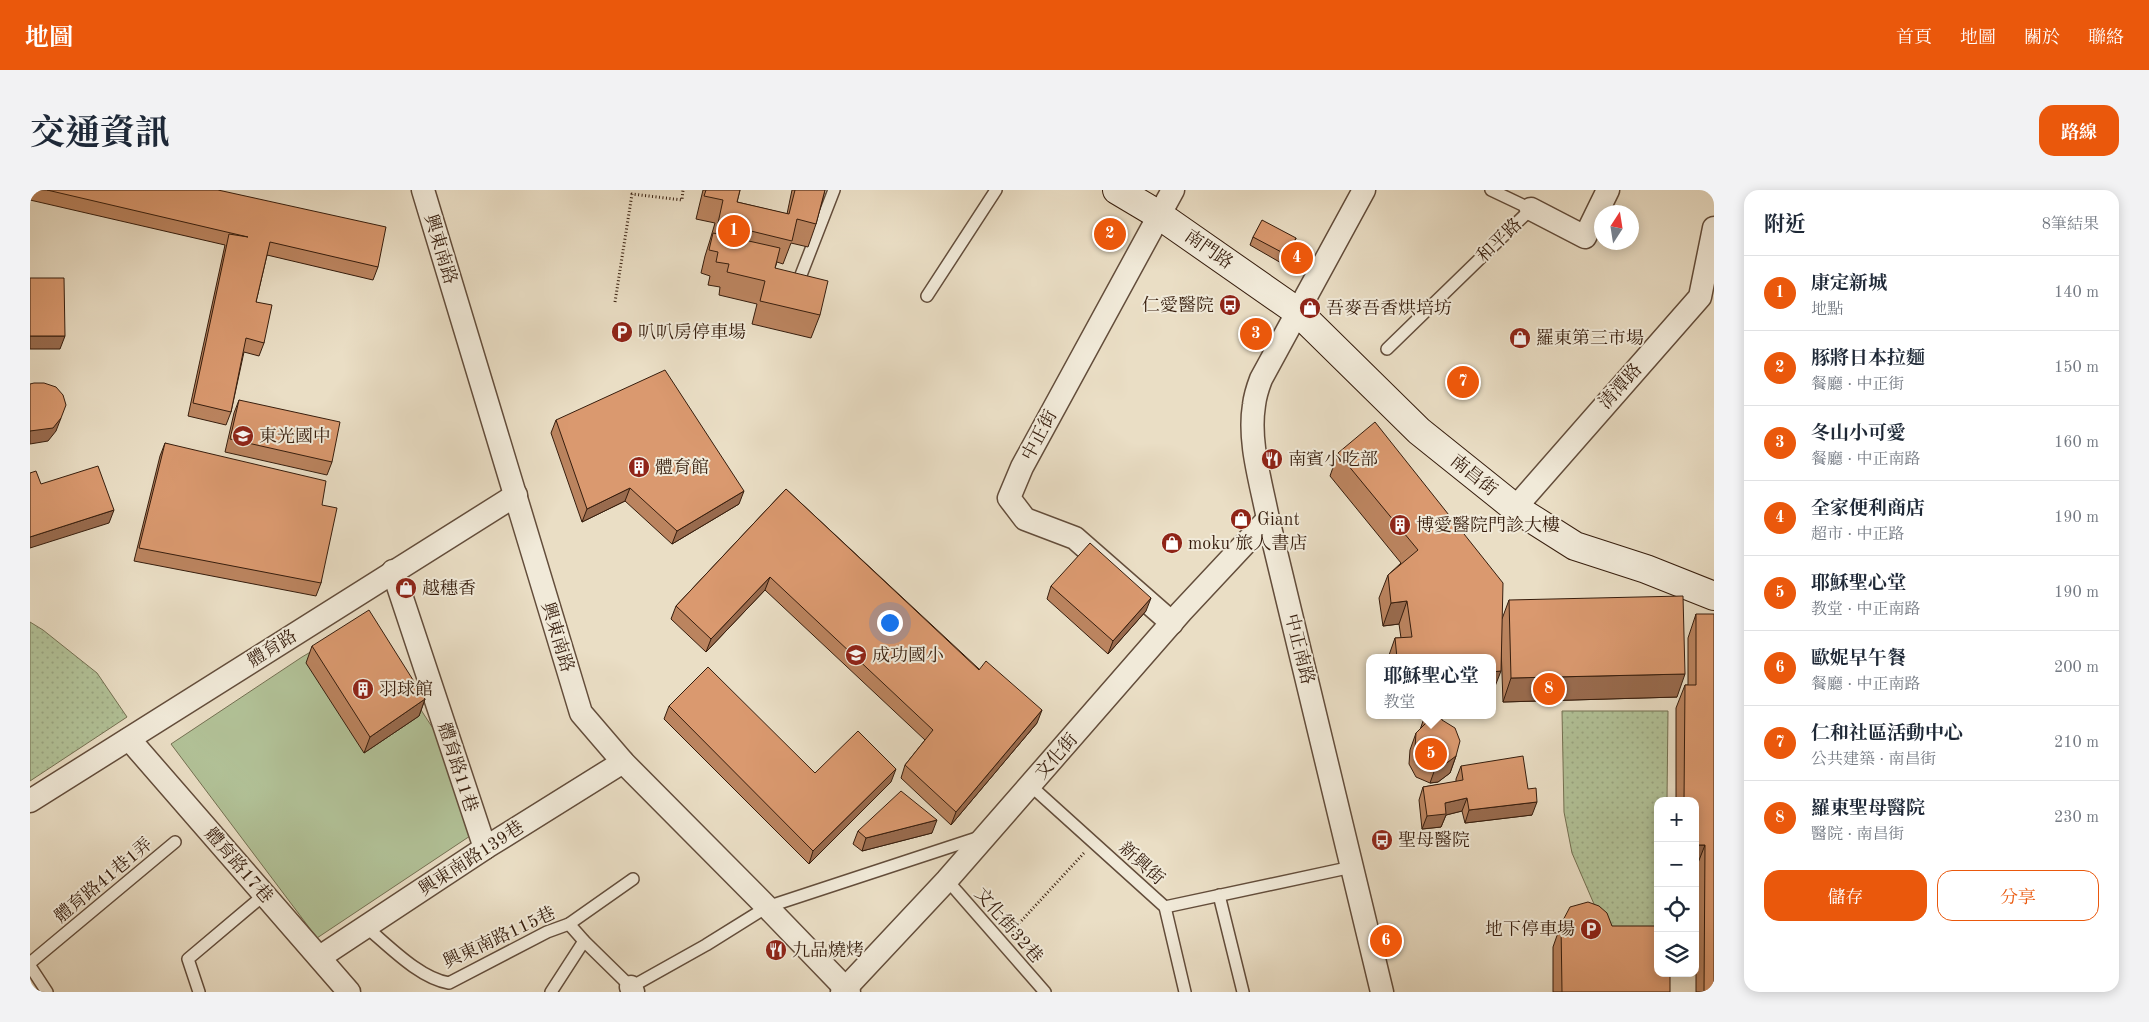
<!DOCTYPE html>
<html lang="zh-TW">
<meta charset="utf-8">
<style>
:root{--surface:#fff;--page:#f2f2f3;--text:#1f2937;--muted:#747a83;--line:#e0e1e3;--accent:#ea580c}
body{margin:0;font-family:"Old Standard TT","Noto Serif TC",serif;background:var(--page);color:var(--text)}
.controls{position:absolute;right:15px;bottom:15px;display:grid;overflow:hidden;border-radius:10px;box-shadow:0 2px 12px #0003}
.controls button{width:45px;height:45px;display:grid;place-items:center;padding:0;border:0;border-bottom:1px solid var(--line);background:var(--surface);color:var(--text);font:25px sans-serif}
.compass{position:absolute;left:1564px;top:15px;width:45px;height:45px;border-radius:50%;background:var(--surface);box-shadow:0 2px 12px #0003;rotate:12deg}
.you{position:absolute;left:859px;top:432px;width:18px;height:18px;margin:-12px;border:4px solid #fff;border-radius:50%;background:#1a73e8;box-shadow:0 0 0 8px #1a73e833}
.badge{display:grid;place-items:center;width:32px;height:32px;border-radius:50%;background:var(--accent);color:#fff;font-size:16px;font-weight:700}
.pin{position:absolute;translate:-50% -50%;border:2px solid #fff;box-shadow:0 1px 5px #0006}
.popup{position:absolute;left:1336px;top:464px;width:130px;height:65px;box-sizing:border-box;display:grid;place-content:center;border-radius:10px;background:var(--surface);filter:drop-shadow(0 1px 4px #0005);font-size:16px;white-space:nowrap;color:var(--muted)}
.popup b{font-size:19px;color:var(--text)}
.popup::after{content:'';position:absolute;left:50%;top:100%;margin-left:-10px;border:10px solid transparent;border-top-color:var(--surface)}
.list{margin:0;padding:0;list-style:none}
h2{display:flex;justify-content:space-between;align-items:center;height:65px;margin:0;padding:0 20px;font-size:21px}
h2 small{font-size:16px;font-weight:400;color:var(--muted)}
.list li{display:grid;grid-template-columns:32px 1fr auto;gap:15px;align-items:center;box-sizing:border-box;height:75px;padding:0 20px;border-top:1px solid var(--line)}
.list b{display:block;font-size:19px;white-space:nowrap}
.list p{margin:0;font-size:16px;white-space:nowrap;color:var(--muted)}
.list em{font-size:16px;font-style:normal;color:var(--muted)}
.actions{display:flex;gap:10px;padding:15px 20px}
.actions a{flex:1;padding:11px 0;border:1px solid var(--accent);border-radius:15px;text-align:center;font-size:18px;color:var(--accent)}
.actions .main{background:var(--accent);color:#fff}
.icon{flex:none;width:28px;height:28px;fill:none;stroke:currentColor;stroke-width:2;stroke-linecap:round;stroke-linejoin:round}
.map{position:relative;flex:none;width:1684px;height:802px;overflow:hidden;border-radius:15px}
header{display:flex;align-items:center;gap:30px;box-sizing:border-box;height:70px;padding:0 25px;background:var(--accent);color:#fff}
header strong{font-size:24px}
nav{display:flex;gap:28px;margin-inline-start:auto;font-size:18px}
.intro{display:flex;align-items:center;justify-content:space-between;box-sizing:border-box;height:120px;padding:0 30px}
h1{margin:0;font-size:35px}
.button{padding:12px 22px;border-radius:15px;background:var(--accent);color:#fff;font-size:18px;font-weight:700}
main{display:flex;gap:30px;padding:0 30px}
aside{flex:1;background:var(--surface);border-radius:15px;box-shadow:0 2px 12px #0003}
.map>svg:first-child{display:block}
</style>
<header>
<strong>地圖</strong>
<nav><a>首頁</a><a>地圖</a><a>關於</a><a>聯絡</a></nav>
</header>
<div class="intro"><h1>交通資訊</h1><a class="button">路線</a></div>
<main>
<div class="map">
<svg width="1684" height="802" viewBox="0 0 1684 802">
<defs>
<pattern id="grass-dots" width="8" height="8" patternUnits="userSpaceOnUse" patternTransform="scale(1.25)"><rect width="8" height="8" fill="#b2c298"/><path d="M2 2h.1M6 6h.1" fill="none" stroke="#9aa682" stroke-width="1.8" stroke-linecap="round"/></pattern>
</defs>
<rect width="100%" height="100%" fill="#eadec5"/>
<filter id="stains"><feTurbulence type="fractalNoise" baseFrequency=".004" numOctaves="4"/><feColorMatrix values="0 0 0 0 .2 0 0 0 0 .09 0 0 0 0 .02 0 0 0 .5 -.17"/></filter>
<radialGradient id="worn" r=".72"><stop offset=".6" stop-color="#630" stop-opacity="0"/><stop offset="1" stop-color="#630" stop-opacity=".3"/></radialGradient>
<!-- grass -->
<g fill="url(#grass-dots)" stroke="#747052">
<path d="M0,432l13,8 54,43 30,44 -97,64z"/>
<path d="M1532,521h106l-1,90h-9v138l-55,-3 -6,-25 -25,-58 -8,-41z"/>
</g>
<!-- pitch -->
<path fill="#b2c298" stroke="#747052" d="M333,431l73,112 37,101 -156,104 -146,-194 131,-87z"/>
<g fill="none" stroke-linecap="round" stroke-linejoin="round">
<!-- lane casing -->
<g stroke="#634d3b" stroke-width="14">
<g id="lane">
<path d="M771,85l33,-85"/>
<path d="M897,106l69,-106"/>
<path d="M1357,159l144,-140 -40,-19"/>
<path d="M1001,596l134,121 20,85"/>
<path d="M917,690l98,112"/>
<path d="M1189,705l24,97"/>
<path d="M1135,717l187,-40"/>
<path d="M539,734l64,-45"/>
<path d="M335,736c24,20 54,52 84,57l98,-51 22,-8 15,17 47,46 75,-42 61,-38 213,-70"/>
<path d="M0,773l145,-121"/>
<path d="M0,776l17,26"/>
<path d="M169,802l-11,-33 77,-65"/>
<path d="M521,802l33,-51"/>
</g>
</g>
<!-- street casing -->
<g stroke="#634d3b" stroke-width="25">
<g id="street">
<path d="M393,0l158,523 42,49 144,145 82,85"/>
<path d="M1334,0l-103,189c-3,8 -6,17 -7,26 -6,37 7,77 14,114l114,473"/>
<path d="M1501,19l54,28 23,-47"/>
<path d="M1485,318l185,-211 14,-69"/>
<path d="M363,381l92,277"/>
<path d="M1142,433l-97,-85 -50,-19 -16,-21 13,-31 151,-277"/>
<path d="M99,549l220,253"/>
<path d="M0,611l486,-306"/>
<path d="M290,767l165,-109 138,-86"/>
<path d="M601,797l2,5"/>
<path d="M812,802l105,-112 234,-268 87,-93"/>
</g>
</g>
<!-- secondary casing -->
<g stroke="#361d0d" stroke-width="30">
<path id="secondary" d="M1087,0l42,25 139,97 121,119 96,77 60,38 71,23 68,27"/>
</g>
<!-- path -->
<g stroke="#361d0d" stroke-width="3" stroke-dasharray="1 2.5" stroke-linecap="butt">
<path d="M585,112l17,-108 50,6 1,-10"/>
<path d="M982,741l72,-78"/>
</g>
<!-- lane -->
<use href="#lane" stroke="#f1ead9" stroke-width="11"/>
<!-- street -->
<use href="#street" stroke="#f1ead9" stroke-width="22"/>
<!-- secondary -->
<use href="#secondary" stroke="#f1ead9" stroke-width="28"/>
</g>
<!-- wall -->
<g fill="#bb845f" stroke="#361d0d">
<path d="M0,0h188l160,77 -5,13 -106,-25 -11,47 8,41 -5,13 -15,-4 -13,60 -5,13 -38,-9 37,-171 -195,-45z"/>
<path d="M673,0h37l-3,12 50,12 5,-24h33l-9,34 -8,23 -17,-4 -8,21 -6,-2 -2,6 45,47 -9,23 -59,-14 5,-20 -38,-9 1,-8 -12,-2 2,-9 -9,-3 4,-17 5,-16 5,-17 -19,-4z"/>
<path d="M1223,47l40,10 -10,17 -33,-19z"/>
<path d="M209,210l93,62 -5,13 -102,-23 9,-39z"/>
<path d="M526,230l183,84 -67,40 -47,-43 -43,21 -31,-89z"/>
<path d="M135,253l157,62 -1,78 -5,13 -182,-35 26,-105z"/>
<path d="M1308,263l164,166 7,-19 168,97 -174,5 -2,-55 -9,11h-104l7,-20h6l-2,-14 -16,2 -4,-28 9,-23 13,-12 -71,-87z"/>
<path d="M756,299l251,234 -86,102 -50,-47 4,-13 20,-25 -160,-150 -59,62 -35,-33 5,-13z"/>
<path d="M1021,396l95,25 -38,43 -61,-55z"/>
<path d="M1666,424l18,378h-18v-124l-1,-67h-19v-93l9,-23h3v-47z"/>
<path d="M282,456l113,53 -6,17 -55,37 -58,-90z"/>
<path d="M639,516l146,67 76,9 -82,82 -145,-145z"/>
<path d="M1395,525l17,5 14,36 -6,17 -12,9 -8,1 -14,-6 -7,-13 1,-14 6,-17 4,-3z"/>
<path d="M1431,576l71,49 -67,8 -3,-12 -16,4 -5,12 -19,2 -3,-29 4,-13 33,-5v-3z"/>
<path d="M828,641l74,2 -70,18 -9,-7z"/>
<path d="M1531,734l51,2 58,66h-117v-45z"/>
</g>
<!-- shaded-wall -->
<g fill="#996b4e" stroke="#361d0d">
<path d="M1266,48l-3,9 -10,17 4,-9z"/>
<path d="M0,146h35l-5,13h-30z"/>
<path d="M31,228l-5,13 -8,10 -18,3v-13z"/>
<path d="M600,298l-5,13 -43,21 5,-13z"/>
<path d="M714,301l-5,13 -67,40 5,-13z"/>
<path d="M84,320l-5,13 -79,25v-11z"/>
<path d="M740,387l-5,13 -59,62 5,-13z"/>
<path d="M1121,408l-5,13 -38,43 5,-13z"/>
<path d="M1377,411l-8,23 -16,2 8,-23z"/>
<path d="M1471,481l-9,23v-22z"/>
<path d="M1655,484l-8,23 -174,5 8,-24z"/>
<path d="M395,509l-6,17 -55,37 6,-16z"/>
<path d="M1012,520l-5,13 -86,102 5,-13z"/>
<path d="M1426,566l-6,17 -12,9 -8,1 6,-17z"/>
<path d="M866,579l-5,13 -82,82 4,-13z"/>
<path d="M1437,608l-5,13 -16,4 -5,12 -19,2 5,-13 18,-13z"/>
<path d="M1507,612l-5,13 -67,8 4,-13z"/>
<path d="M907,630l-5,13 -70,18 4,-13z"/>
<path d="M1665,655h10l-9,23h-1z"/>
</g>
<!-- building -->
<g fill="#da996f" stroke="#361d0d">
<path d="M17,0h171l168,37 -8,40 -108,-25 -14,60 16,3 -8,38 -18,-5 -15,74 -38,-9 36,-169 19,3z"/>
<path d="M676,0h34l-3,12 52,12 6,-24h30l-9,34 -19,-5 -5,22 -74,-18 5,-23 -19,-4z"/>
<path d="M1232,30l34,18 -9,17 -34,-18z"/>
<path d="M683,43l67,15 -5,20 53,13 -8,34 -60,-14 5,-20 -38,-9 2,-8 -13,-2 2,-10 -9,-2z"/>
<path d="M0,88h34l1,58h-35z"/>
<path d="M635,180l79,121 -67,40 -47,-43 -43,21 -31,-89z"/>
<path d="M4,193h10l12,4 7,8 3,10 -5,13 -8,10 -23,3v-47z"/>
<path d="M209,210l101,22 -8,40 -102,-23z"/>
<path d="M1345,232l128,161 -2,88 -9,1v-14h-95l-2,-20 17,-1 -5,-36 -16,2 -3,-28 30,-25 -80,-97z"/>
<path d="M135,253l161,38 -4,24 15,3 -16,75 -182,-35z"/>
<path d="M68,276l16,44 -84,27v-64l6,-2 5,13z"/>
<path d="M756,299l193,181 7,-9 56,49 -86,102 -51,-47 28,-35 -163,-153 -59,62 -35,-33z"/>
<path d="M1060,353l61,55 -38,43 -62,-55z"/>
<path d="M1653,406l2,78 -174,4 -2,-78z"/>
<path d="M339,420l56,89 -55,38 -58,-91z"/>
<path d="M1666,424h18v378h-10l1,-147h-10v-44h-11l1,-116h11z"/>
<path d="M678,477l107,106 43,-42 38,38 -83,82 -144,-145z"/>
<path d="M1395,525h16l1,5 13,8 5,13 -4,15 -12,9 -8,1 -13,-5 -8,-13 1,-15 11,-11z"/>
<path d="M1493,566l5,33 8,-1 1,14 -68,8 -2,-12 -22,5 1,11 -19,2 -4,-29 40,-7 -2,-14z"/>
<path d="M871,601l36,29 -71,18 -8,-7z"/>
<path d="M1558,712l11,4 8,7 5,13h46v47h12v19h-108l-1,-68 9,-17z"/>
</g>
<!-- icons -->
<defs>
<g id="bus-disc" transform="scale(1.125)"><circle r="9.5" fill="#8f2418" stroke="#f1ead9"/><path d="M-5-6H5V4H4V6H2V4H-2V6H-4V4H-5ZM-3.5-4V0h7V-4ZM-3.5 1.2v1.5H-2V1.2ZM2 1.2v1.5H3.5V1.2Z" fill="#fff"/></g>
<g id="shop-disc" transform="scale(1.125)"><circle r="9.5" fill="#8f2418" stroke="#f1ead9"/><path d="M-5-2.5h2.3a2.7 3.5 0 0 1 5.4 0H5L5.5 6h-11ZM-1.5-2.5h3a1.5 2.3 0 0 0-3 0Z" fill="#fff"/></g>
<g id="parking-disc" transform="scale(1.125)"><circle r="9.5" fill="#8f2418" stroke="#f1ead9"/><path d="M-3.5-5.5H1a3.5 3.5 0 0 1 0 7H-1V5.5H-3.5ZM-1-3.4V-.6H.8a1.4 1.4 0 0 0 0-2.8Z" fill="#fff"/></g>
<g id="school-disc" transform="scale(1.125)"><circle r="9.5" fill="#8f2418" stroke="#f1ead9"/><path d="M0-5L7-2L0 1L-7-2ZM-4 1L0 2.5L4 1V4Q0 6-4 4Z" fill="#fff"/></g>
<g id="restaurant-disc" transform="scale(1.125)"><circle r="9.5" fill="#8f2418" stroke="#f1ead9"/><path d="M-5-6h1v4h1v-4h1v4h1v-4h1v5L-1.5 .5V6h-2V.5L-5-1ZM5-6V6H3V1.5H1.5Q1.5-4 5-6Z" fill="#fff"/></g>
<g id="building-disc" transform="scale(1.125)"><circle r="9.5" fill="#8f2418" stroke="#f1ead9"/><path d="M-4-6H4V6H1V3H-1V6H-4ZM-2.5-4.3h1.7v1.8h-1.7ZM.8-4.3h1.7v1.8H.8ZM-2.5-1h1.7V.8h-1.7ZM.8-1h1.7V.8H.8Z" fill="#fff"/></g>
</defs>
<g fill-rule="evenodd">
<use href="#bus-disc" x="1200" y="115"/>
<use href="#shop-disc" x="1280" y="118"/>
<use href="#parking-disc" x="592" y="142"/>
<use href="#shop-disc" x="1490" y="148"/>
<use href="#school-disc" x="213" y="246"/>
<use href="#restaurant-disc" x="1242" y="269"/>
<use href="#building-disc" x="609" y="277"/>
<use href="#shop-disc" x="1211" y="329"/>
<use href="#building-disc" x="1370" y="335"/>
<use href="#shop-disc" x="1142" y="353"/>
<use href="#shop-disc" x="376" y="398"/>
<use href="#school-disc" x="826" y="465"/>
<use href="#building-disc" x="333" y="499"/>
<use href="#bus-disc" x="1352" y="650"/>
<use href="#parking-disc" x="1561" y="739"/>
<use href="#restaurant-disc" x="746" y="760"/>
</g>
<g text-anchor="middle" stroke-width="4" stroke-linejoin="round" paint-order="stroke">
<!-- street labels -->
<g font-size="18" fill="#361d0d" stroke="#f1ead9">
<text transform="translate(1469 50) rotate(-44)" y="6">和平路</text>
<text transform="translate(411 59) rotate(73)" y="6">興東南路</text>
<text transform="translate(1179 59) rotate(35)" y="6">南門路</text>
<text transform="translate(1590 196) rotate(-48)" y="6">清潭路</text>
<text transform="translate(1009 245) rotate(-62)" y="6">中正街</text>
<text transform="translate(1444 285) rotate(39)" y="6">南昌街</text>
<text transform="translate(528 447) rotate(73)" y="6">興東南路</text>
<text transform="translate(242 458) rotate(-32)" y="6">體育路</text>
<text transform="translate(1270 459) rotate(76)" y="6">中正南路</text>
<text transform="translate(1026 566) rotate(-49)" y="6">文化街</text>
<text transform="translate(428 577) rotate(72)" y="6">體育路11巷</text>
<text transform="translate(441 668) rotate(-33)" y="6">興東南路139巷</text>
<text transform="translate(1112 673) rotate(42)" y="6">新興街</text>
<text transform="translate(209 675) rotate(49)" y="6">體育路17巷</text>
<text transform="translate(73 690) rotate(-40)" y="6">體育路41巷1弄</text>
<text transform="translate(979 735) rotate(49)" y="6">文化街32巷</text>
<text transform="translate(469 747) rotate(-25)" y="6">興東南路115巷</text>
</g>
<!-- poi labels -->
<g font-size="18" fill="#361d0d" stroke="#f1ead9" text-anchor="start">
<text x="1184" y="121" text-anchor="end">仁愛醫院</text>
<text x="1296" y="124">吾麥吾香烘培坊</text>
<text x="608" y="148">叭叭房停車場</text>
<text x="1506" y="154">羅東第三市場</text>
<text x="229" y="252">東光國中</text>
<text x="1258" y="275">南賓小吃部</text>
<text x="625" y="283">體育館</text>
<text x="1227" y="335">Giant</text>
<text x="1386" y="341">博愛醫院門診大樓</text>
<text x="1158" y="359">moku 旅人書店</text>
<text x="392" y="404">越穗香</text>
<text x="842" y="471">成功國小</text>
<text x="349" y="505">羽球館</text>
<text x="1368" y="656">聖母醫院</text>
<text x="1545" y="745" text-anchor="end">地下停車場</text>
<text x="762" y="766">九品燒烤</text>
</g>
</g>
<rect width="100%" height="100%" filter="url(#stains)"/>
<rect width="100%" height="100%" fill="url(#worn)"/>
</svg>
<div class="controls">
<button>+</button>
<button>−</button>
<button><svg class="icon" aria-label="locate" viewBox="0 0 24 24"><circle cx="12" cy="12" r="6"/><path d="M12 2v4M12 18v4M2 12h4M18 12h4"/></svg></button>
<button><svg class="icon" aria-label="layers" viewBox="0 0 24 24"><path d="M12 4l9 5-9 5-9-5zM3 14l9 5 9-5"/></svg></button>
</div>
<svg class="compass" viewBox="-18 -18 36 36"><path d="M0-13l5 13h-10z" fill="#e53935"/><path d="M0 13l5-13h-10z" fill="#747a83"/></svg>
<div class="you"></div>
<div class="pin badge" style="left:704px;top:41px">1</div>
<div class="pin badge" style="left:1080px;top:44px">2</div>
<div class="pin badge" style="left:1226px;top:144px">3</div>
<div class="pin badge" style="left:1267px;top:68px">4</div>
<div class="pin badge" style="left:1401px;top:564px">5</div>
<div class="popup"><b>耶穌聖心堂</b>教堂</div>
<div class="pin badge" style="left:1356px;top:751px">6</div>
<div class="pin badge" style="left:1433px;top:192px">7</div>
<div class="pin badge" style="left:1519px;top:499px">8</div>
</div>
<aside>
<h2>附近<small>8筆結果</small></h2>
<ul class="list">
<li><span class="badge">1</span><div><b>康定新城</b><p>地點</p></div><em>140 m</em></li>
<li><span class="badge">2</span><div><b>豚將日本拉麵</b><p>餐廳 · 中正街</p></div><em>150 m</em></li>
<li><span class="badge">3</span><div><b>冬山小可愛</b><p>餐廳 · 中正南路</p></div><em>160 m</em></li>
<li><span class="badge">4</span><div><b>全家便利商店</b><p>超市 · 中正路</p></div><em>190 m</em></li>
<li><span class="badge">5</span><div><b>耶穌聖心堂</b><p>教堂 · 中正南路</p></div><em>190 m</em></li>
<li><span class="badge">6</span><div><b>歐妮早午餐</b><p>餐廳 · 中正南路</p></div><em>200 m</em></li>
<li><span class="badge">7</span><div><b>仁和社區活動中心</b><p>公共建築 · 南昌街</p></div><em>210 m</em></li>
<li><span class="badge">8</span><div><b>羅東聖母醫院</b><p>醫院 · 南昌街</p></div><em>230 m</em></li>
</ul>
<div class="actions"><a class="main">儲存</a><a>分享</a></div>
</aside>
</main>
